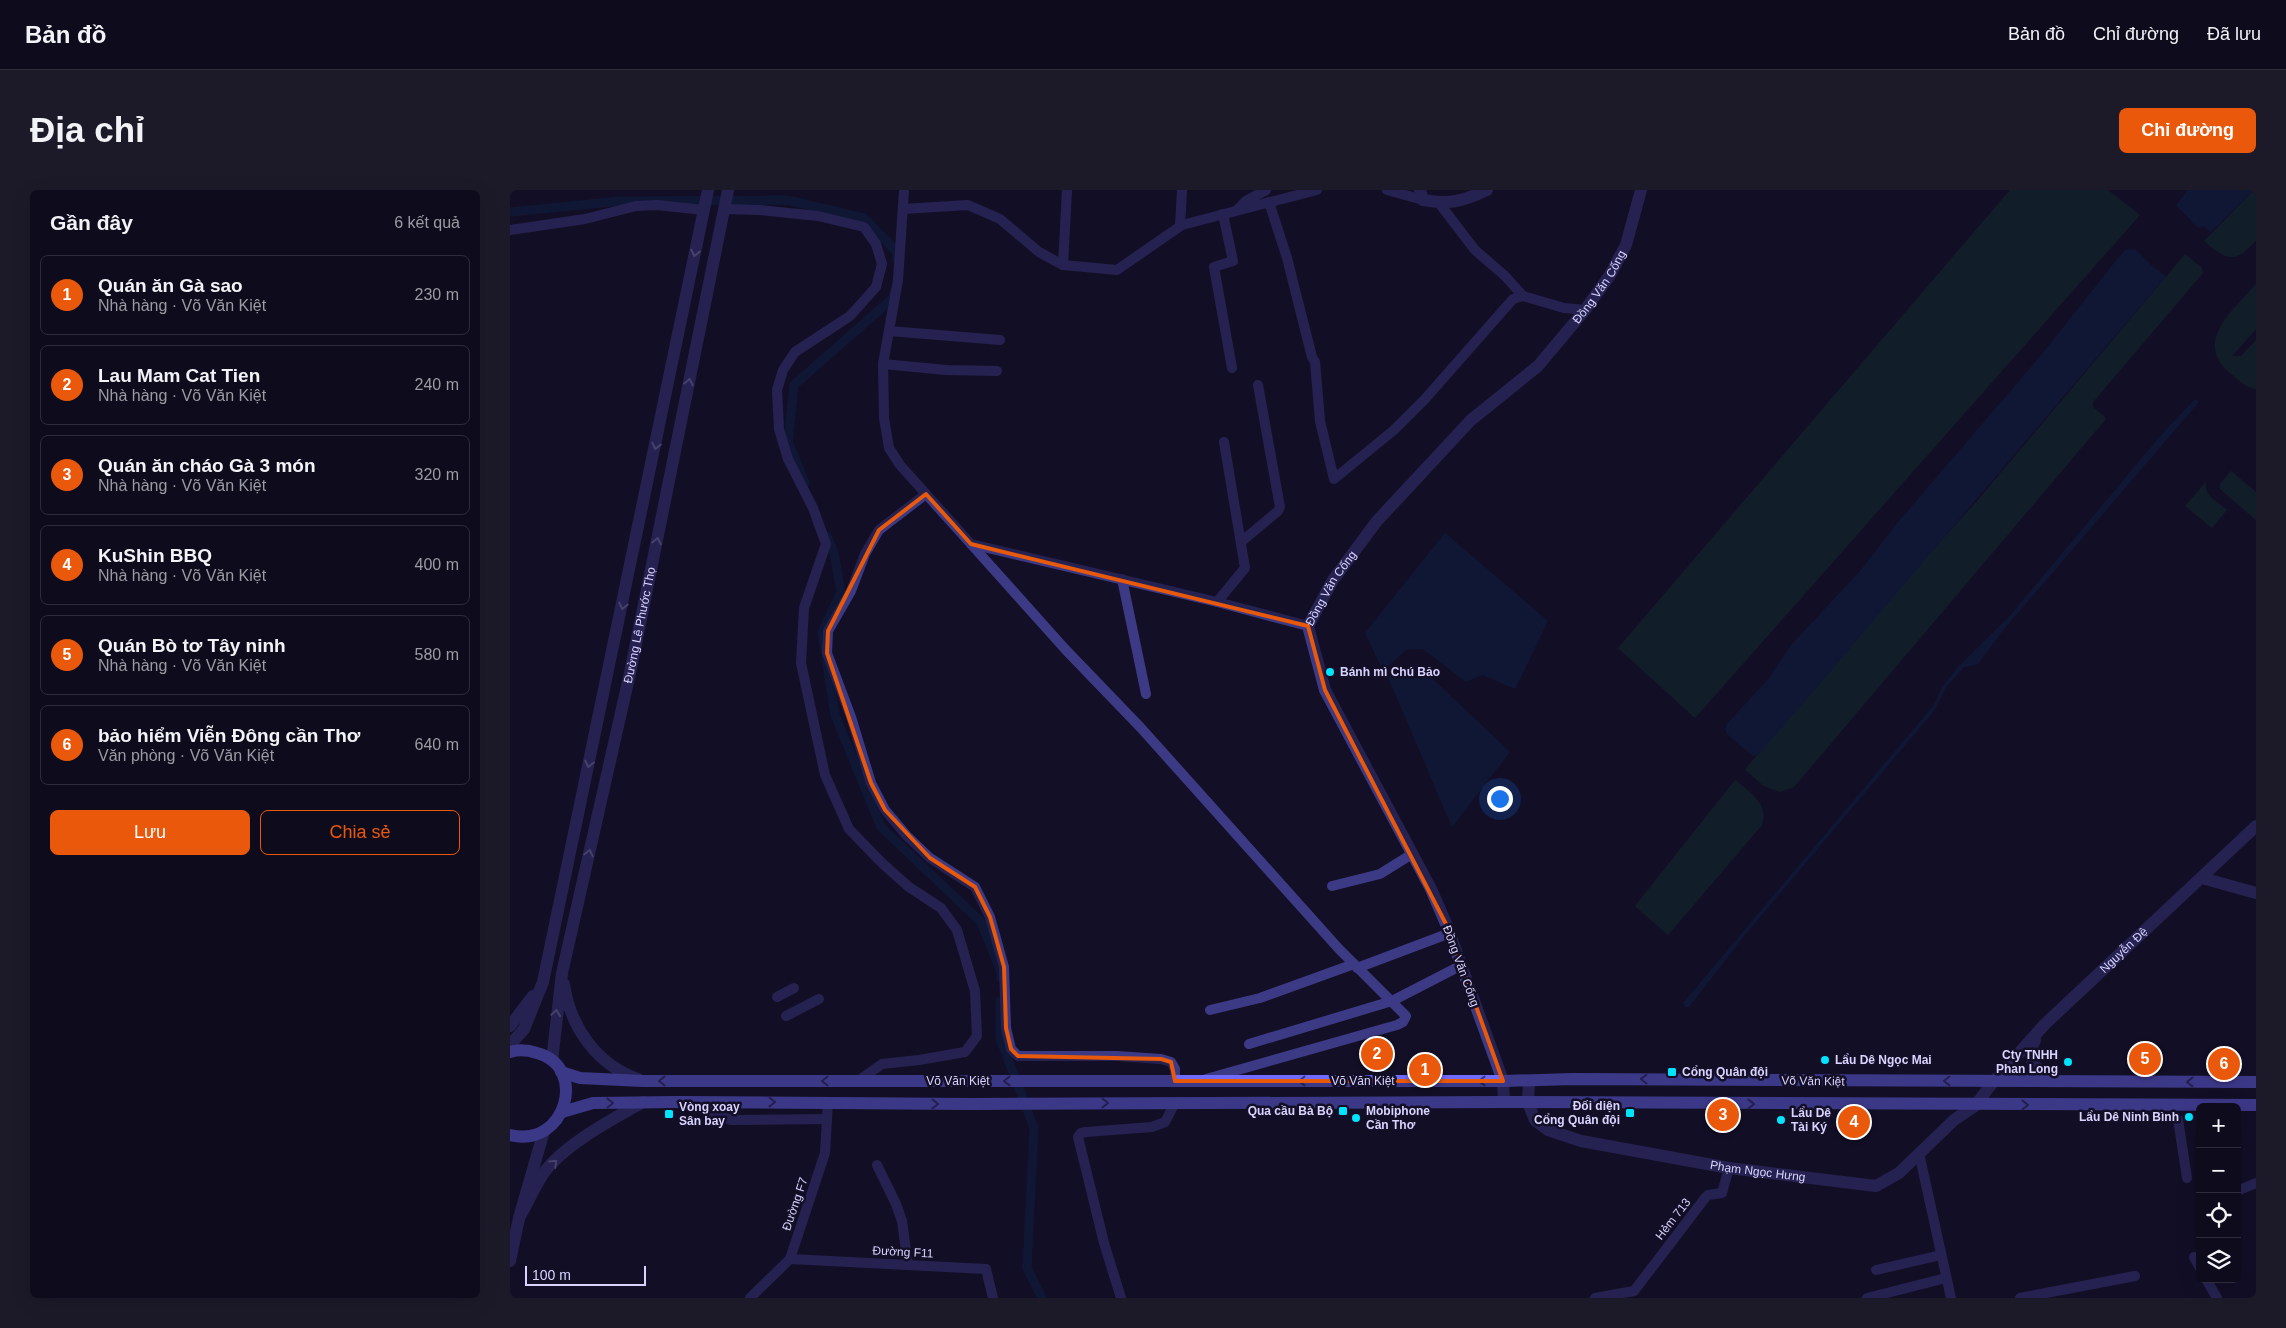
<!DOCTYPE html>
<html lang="vi">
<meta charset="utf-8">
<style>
:root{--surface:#0e0b1c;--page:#1c1929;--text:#f1f3f6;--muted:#9b9ba3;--line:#2e2b3b;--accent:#ea580c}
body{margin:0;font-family:Arial,sans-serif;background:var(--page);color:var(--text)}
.controls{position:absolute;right:15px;bottom:15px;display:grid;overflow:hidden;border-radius:8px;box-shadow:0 5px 20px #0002}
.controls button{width:45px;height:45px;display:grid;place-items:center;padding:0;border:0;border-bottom:1px solid var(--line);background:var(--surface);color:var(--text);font:25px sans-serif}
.scale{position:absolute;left:15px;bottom:12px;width:121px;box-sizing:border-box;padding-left:5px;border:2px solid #d9d4ff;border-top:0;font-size:14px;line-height:18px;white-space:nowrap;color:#d9d4ff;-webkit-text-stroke:4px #130f26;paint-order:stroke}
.you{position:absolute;left:989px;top:608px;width:18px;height:18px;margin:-12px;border:4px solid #fff;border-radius:50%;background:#1a73e8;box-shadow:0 0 0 8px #1a73e833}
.badge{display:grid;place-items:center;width:32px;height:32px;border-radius:50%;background:var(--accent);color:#fff;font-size:16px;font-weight:700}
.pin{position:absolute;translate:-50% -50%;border:2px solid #fff;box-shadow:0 1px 5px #0006}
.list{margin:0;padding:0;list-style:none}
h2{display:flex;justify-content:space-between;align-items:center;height:65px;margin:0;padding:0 20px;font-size:21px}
h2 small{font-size:16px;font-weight:400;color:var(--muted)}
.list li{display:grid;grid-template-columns:32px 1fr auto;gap:15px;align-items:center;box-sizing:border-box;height:80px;margin:0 10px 10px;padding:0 10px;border:1px solid var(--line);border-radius:8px}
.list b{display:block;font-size:19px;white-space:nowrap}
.list p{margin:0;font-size:16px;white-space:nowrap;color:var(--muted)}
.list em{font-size:16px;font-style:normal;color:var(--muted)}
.actions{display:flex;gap:10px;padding:15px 20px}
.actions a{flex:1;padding:11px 0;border:1px solid var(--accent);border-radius:8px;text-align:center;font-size:18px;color:var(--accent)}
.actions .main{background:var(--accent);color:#fff}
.icon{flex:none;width:28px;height:28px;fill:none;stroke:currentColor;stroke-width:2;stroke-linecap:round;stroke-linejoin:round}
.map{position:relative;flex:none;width:1746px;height:1108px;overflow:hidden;border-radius:8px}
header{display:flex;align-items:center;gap:30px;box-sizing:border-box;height:70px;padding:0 25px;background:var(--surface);border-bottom:1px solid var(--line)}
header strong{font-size:24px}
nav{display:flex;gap:28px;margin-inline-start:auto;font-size:18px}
.intro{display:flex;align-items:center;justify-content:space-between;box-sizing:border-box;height:120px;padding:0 30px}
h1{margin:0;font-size:35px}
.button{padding:12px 22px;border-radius:8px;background:var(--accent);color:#fff;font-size:18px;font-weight:700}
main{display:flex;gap:30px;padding:0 30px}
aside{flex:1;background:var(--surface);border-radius:8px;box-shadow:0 5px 20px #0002}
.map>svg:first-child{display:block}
</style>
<header>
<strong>Bản đồ</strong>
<nav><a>Bản đồ</a><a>Chỉ đường</a><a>Đã lưu</a></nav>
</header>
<div class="intro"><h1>Địa chỉ</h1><a class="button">Chỉ đường</a></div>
<main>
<aside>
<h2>Gần đây<small>6 kết quả</small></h2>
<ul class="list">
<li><span class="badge">1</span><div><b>Quán ăn Gà sao</b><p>Nhà hàng · Võ Văn Kiệt</p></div><em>230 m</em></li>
<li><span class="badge">2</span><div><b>Lau Mam Cat Tien</b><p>Nhà hàng · Võ Văn Kiệt</p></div><em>240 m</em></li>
<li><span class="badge">3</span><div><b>Quán ăn cháo Gà 3 món</b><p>Nhà hàng · Võ Văn Kiệt</p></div><em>320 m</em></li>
<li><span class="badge">4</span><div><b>KuShin BBQ</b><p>Nhà hàng · Võ Văn Kiệt</p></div><em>400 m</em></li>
<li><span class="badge">5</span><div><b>Quán Bò tơ Tây ninh</b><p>Nhà hàng · Võ Văn Kiệt</p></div><em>580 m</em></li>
<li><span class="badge">6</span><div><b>bảo hiểm Viễn Đông cần Thơ</b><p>Văn phòng · Võ Văn Kiệt</p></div><em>640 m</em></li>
</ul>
<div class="actions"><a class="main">Lưu</a><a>Chia sẻ</a></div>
</aside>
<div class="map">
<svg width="1746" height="1108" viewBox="0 0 1746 1108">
<rect width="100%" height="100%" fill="#130f26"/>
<!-- green -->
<g fill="#12302f">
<path d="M1500,0h98l32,25 -445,503 -77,-70z"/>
<path d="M1744,0h2v50c-21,25 -30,20 -52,1z"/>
<path d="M1675,64l17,14 1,5 -110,129v5l12,10v3l-311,367 -14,5 -16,-6 -19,-16c27,-35 58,-67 87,-101 48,-57 95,-114 145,-168z"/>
<path d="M1746,94v45l-24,27h9l15,-16v49c-10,-1 -18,-10 -26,-16 -37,-32 4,-63 26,-89z"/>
<path d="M1721,281l25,21v28l-36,-31v-5z"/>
<path d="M1696,292c-3,13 12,20 21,28l-15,18 -27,-22z"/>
<path d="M1225,590c14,11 35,25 27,45l-94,110 -33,-29z"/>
</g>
<!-- water -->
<g fill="#0c2248">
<path d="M1678,0h66l-43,42 -9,-6 -4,2 -22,-23z"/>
<path d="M1625,59l17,17 14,10 -356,419 -52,60 -5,1 -26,-22 -2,-5 2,-5 42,-46 23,-34 68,-73 39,-50 144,-168 71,-90 11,-13z"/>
<path d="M1685,209l4,3 -195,227 -26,35 -14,3 -18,20 -12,24 -190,225 -55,71h-4l-2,-4 251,-298 7,-16 18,-23 49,-48 154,-184z"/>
<path d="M935,343l103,88 -33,68 -33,-14 -16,7 -43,-33 -17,1 -23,21 -18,-38z"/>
<path d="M907,474l93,88 -58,75 -64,-150z"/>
</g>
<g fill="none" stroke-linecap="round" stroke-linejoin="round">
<!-- canal -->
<g stroke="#0c2248" stroke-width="9">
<path d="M0,22l110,-11 167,-1 77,18 33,34v7"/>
<path d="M295,293l-17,-41 6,-57 99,-87 1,-6"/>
<path d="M317,346l7,17 7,39 -19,40 13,83 46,112 100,95 20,50v6"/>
<path d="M490,811v37l34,90 -7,140 15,30"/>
</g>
<!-- minor -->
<g stroke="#3d3a85" stroke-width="10">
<path d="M394,0l-6,90 -15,84 1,54 5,30 11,17 26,29 -47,36 -14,24 -14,37 -23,40 -1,22 24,64 20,66 14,27 22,26 23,22 45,29 15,30 14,50 2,61 5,21 7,7h99l44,3 10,3 4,7v12"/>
<path d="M877,0l36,10"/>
<path d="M759,12l18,56 25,99 3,5 5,59 14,58 60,-49 31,-31 88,-100 10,-3 41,12 21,2"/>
<path d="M929,13l36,47 30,26 18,20"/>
<path d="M214,19l36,1 58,6 46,11 12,17 6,20 -6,23 -26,29 -55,36 -12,18 -6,20 2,39 9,30 25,49 13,36 -22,64 -3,55 24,112 24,54 34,35 26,23 32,21 16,22 18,61 2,45 -12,16 -46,8 -37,4 -24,17"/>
<path d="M393,19l65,-4 32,14 39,33 24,13 54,5 65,-45 135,-35"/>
<path d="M728,19l8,-8 20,-11"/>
<path d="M713,24l10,47 -19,6 18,101"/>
<path d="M670,36l2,-36"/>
<path d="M0,40l75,-11 51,-13 21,-1 47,5"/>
<path d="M553,75l4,-75"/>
<path d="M379,141l111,9"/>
<path d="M373,174l63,6 51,1"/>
<path d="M416,304l45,50 246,58 91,24"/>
<path d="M731,352l37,-31 2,-4 -22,-122"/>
<path d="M461,354l94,105 76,79 198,221 67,67 -3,6 -6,3 -191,54"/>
<path d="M612,389l24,115"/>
<path d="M707,412l28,-34 -21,-126"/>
<path d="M822,696l48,-12 32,-20"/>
<path d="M847,778l93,-35"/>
<path d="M267,807l17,-9"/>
<path d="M700,820l50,-12 94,-34"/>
<path d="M276,826l33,-17"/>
<path d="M739,854l143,-43 68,-35"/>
<path d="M181,914l40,16 96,-1"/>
<path d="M1668,929l9,59"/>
<path d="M1409,963l32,145"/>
<path d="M367,975l19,39 6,17 6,44"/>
<path d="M1727,1001l19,-8"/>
<path d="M1684,1067l6,11"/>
<path d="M280,1069l196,10 7,29"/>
<path d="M1366,1080l65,-15"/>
<path d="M1696,1089l11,19"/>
<path d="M240,1108l40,-39 35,-106 3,-51"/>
<path d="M611,1108l-17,-55 -26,-106 3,-4 5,-1 66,-5 13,-5 10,-19"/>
<path d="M1085,1108l39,-7 71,-93 3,-3 14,-2 7,-25"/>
<path d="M1357,1108l79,-20"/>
<path d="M1510,1108l115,-22"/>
</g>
<!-- tertiary -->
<g stroke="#3d3a85" stroke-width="12">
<path d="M910,0l3,10c27,5 40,1 64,-10"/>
<path d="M1692,688l54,15"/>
<path d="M54,794c6,43 33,81 74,95"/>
<path d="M0,836l23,-30"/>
<path d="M1525,850c-12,21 4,32 21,41"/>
<path d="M0,855l14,-16 19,-47 165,-792"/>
<path id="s1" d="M42,871l10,-88 68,-300 98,-483"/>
<path id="s2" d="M1019,891l-1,22 7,17 13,10 33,11 148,27 147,18 23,-13 55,-53 22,-15 13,-18 55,-62 212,-199"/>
<path id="s3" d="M994,912l-1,-21 -56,-155 -16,-37 -106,-199 -17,-64 25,-46 44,-59 94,-101 67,-54 47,-56 25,-35 16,-30 15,-55"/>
<path d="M9,1028c8,-14 15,-30 24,-44 20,-29 70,-55 100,-72"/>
<path d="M0,1071l9,-43 25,-87"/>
</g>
<!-- secondary -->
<g stroke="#6f6bff" stroke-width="12">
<path d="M0,862c9,-3 18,-2 27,1 51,13 30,96 -27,82"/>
<path d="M51,882l19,6 63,3h860l70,-2 683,3"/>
<path d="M52,922l31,-9 85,-1 294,2 532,-2 752,3"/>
</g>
</g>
<!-- one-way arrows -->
<defs><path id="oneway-chevron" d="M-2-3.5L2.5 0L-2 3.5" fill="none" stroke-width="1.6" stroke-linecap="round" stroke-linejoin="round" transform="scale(1.25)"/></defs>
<g stroke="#837fbc">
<use href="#oneway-chevron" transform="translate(185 63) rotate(102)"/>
<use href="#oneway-chevron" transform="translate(179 192) rotate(-78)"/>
<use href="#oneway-chevron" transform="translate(146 256) rotate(102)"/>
<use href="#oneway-chevron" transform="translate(147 351) rotate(-78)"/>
<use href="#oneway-chevron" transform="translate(113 416) rotate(102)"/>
<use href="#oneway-chevron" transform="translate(79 574) rotate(102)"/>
<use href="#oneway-chevron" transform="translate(79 663) rotate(-77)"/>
<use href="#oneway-chevron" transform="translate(46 823) rotate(-82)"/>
<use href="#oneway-chevron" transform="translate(44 973) rotate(-44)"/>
</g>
<g stroke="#38347d">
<use href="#oneway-chevron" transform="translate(1134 889) rotate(-179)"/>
<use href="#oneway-chevron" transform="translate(152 891) rotate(-180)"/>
<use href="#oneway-chevron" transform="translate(315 891) rotate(-180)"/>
<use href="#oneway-chevron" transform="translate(497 891) rotate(-180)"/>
<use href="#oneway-chevron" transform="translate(792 891) rotate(-180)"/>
<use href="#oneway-chevron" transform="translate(972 891) rotate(-180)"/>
<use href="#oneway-chevron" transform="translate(1437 891) rotate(179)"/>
<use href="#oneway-chevron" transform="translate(1680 892) rotate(180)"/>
<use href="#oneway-chevron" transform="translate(262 912)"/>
<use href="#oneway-chevron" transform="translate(100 913) rotate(-1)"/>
<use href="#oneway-chevron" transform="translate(595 913)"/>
<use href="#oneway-chevron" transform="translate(425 914) rotate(1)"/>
<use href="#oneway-chevron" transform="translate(1241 914)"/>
<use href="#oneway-chevron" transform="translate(1515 915)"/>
</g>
<!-- marked area -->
<path d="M0 0H1746V1108H0ZM416,304l45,50 337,82 17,64 122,236 56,155h-328l-4,-19 -10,-3 -143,-3 -7,-7 -5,-21 -2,-61 -14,-50 -15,-30 -45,-29 -45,-48 -14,-27 -44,-130 1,-22 51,-101z" fill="#130f26" fill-opacity=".55" fill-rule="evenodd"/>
<path fill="none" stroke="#e8590c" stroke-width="4" stroke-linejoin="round" d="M416,304l45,50 337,82 17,64 122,236 56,155h-328l-4,-19 -10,-3 -143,-3 -7,-7 -5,-21 -2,-61 -14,-50 -15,-30 -45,-29 -45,-48 -14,-27 -44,-130 1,-22 51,-101z"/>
<!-- markers -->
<g fill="#00e5ff" stroke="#130f26" stroke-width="2">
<circle cx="820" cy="482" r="5"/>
<circle cx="1315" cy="870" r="5"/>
<circle cx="1558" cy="872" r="5"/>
<rect x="1157" y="877" width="10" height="10" rx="2.5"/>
<rect x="828" y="916" width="10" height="10" rx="2.5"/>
<rect x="1115" y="918" width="10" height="10" rx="2.5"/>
<rect x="154" y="919" width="10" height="10" rx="2.5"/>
<circle cx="1679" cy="927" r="5"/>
<circle cx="846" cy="928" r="5"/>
<circle cx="1271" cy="930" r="5"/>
</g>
<g text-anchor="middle" stroke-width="5" stroke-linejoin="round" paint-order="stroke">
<!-- street labels -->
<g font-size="12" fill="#d9d4ff" stroke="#130f26">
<text dy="4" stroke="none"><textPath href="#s3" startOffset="968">Đồng Văn Cống</textPath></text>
<text dy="4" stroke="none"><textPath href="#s3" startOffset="562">Đồng Văn Cống</textPath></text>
<text dy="4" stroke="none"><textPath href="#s1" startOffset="445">Đường Lê Phước Thọ</textPath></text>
<text dy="4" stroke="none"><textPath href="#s2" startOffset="734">Nguyễn Đệ</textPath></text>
<text transform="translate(951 776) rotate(70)" y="4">Đồng Văn Cống</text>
<text x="448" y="895">Võ Văn Kiệt</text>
<text x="853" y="895">Võ Văn Kiệt</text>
<text transform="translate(1303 891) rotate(1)" y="4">Võ Văn Kiệt</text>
<text dy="4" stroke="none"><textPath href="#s2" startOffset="271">Phạm Ngọc Hưng</textPath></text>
<text transform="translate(285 1014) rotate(-71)" y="4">Đường F7</text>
<text transform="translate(1163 1029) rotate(-52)" y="4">Hẻm 713</text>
<text transform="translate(393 1062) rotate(3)" y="4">Đường F11</text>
</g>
<!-- poi labels -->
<g font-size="12" font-weight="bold" fill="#d9d4ff" stroke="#130f26" text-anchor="start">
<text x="830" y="486">Bánh mì Chú Bảo</text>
<text x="1548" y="869" text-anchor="end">Cty TNHH<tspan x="1548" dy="14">Phan Long</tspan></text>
<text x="1325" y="874">Lẩu Dê Ngọc Mai</text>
<text x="1172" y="886">Cổng Quân đội</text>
<text x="1110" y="920" text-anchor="end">Đối diện<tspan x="1110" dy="14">Cổng Quân đội</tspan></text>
<text x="169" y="921">Vòng xoay<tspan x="169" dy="14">Sân bay</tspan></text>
<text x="823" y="925" text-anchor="end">Qua cầu Bà Bộ</text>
<text x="856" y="925">Mobiphone<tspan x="856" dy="14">Cần Thơ</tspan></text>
<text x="1281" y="927">Lẩu Dê<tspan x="1281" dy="14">Tài Ký</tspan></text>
<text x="1669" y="931" text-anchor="end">Lẩu Dê Ninh Bình</text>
</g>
</g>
</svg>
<div class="controls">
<button>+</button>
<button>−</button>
<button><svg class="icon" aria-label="locate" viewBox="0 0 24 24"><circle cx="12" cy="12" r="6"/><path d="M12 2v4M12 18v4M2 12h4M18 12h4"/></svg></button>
<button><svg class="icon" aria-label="layers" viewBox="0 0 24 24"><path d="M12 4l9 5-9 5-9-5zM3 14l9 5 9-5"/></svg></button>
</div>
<div class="scale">100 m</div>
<div class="you"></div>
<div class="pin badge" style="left:915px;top:880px">1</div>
<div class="pin badge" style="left:867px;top:864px">2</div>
<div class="pin badge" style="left:1213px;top:925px">3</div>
<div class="pin badge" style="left:1344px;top:932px">4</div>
<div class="pin badge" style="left:1635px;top:869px">5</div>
<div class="pin badge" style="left:1714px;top:874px">6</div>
</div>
</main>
